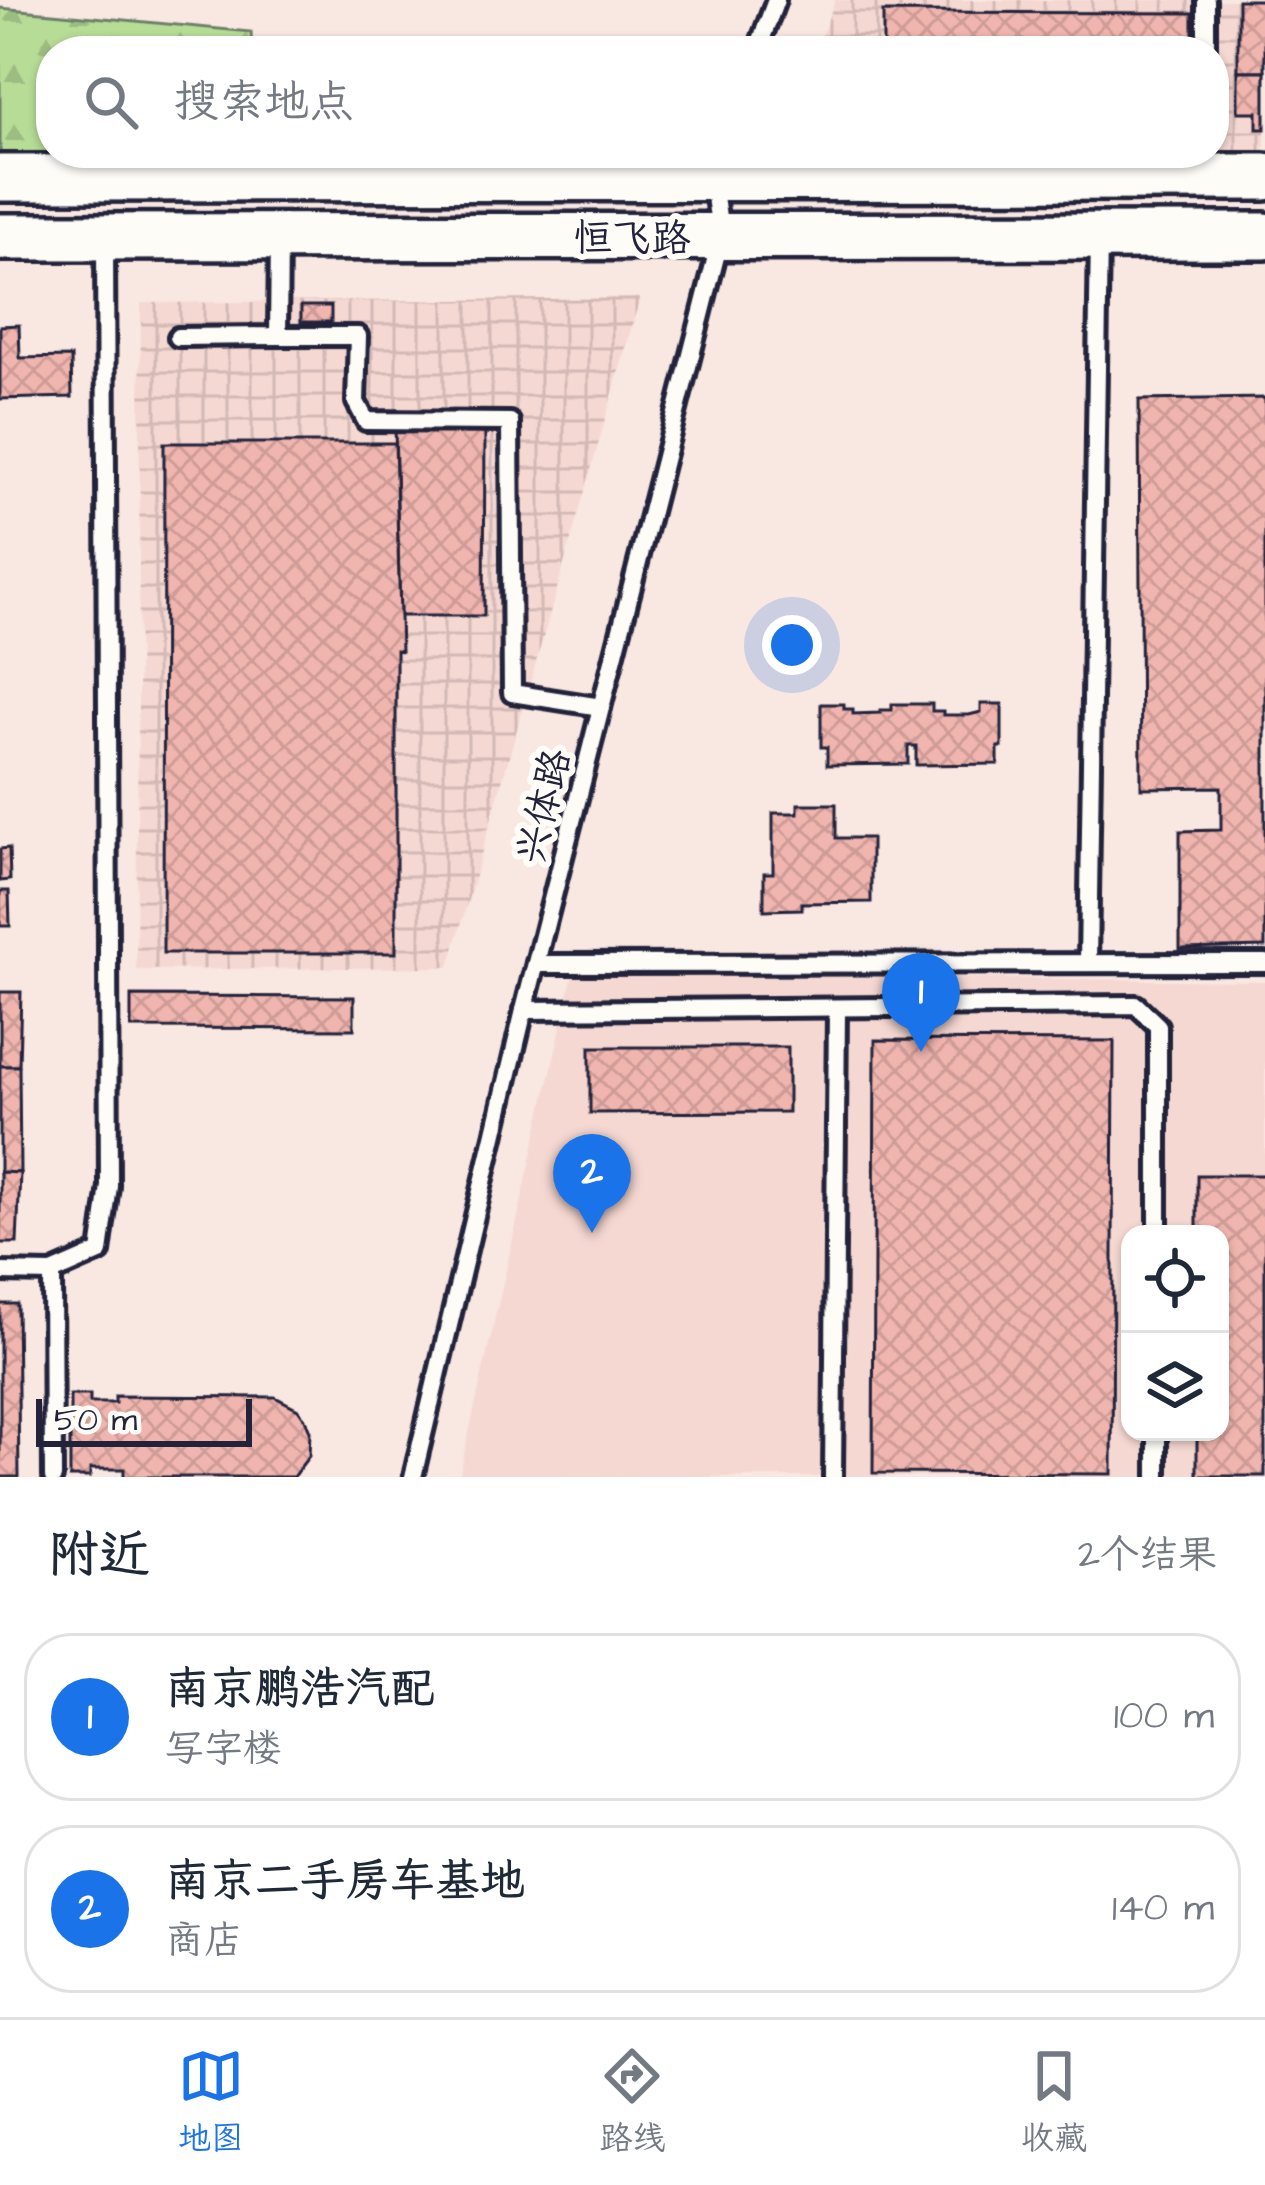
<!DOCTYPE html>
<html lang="zh">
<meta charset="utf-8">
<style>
:root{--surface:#fff;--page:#f2f2f3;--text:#1f2937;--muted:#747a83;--line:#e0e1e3;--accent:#1a73e8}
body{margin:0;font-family:"Architects Daughter","LXGW WenKai TC",sans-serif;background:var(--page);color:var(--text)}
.controls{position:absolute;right:36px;bottom:36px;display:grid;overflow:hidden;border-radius:24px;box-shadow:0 3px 9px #0004}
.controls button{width:108px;height:108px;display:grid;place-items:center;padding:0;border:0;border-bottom:3px solid var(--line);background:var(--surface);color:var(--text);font:60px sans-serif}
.scale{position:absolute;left:36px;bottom:30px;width:216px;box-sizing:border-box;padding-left:12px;border:6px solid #22223b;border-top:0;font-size:33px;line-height:42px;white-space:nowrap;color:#22223b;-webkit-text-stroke:9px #fdfcf7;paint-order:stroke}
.you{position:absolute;left:792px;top:645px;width:42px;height:42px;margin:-30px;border:9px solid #fff;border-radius:50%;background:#1a73e8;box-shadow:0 0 0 18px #1a73e833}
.badge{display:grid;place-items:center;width:78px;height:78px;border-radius:50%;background:var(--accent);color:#fff;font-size:39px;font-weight:700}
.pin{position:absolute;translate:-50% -99px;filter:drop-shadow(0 3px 6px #0008)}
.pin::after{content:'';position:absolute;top:63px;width:42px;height:36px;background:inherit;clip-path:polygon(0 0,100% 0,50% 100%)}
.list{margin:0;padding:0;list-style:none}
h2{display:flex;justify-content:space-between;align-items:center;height:156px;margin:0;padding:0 48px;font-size:51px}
h2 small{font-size:39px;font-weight:400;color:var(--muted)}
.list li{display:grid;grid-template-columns:78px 1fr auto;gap:36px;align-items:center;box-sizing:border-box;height:168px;margin:0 24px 24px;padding:0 24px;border:3px solid var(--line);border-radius:48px}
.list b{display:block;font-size:45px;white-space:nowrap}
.list p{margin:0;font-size:39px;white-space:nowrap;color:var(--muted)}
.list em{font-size:39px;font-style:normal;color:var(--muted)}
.icon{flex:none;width:66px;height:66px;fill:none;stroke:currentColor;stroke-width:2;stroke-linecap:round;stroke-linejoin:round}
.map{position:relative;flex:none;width:1265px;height:1477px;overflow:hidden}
.search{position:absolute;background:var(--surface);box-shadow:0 3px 9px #0004;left:36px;right:36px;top:36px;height:132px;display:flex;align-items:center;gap:30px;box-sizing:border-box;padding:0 42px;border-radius:48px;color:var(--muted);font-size:45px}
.sheet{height:540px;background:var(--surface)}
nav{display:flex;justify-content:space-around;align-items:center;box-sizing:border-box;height:168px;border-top:3px solid var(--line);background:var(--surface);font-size:33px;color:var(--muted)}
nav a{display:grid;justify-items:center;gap:6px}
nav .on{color:var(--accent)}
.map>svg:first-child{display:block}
</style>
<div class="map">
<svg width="1265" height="1477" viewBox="0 0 1265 1477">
<defs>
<pattern id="industrial-grid" width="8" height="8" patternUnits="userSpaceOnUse" patternTransform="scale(3)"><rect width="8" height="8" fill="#f6d8d2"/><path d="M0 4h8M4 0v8" fill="none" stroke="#d3b9b5"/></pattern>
<pattern id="forest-firs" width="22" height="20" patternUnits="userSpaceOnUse" patternTransform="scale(3)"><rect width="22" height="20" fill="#b7dc96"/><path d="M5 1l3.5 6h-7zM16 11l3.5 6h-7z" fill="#9dbc82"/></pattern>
<pattern id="building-cross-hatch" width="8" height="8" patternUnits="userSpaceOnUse" patternTransform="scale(3)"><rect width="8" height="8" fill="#f0b5ae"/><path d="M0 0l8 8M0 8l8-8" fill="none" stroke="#ce9b97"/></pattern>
</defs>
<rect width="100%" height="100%" fill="#f9e7e1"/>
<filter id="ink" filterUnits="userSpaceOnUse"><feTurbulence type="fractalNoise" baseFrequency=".00833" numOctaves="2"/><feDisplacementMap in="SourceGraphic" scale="24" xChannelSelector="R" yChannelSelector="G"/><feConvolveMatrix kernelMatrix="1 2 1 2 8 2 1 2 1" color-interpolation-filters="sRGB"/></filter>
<g filter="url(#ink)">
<!-- built -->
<path fill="#f6d8d2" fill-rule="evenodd" d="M573,974l692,7v496h-806zM1130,1234h90v198h-90z"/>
<!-- industrial -->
<g fill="url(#industrial-grid)">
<path d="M835,0h430v162l-446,1 -26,-10h421v-102h-398z"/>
<path d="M640,298l-191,669 -313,3 5,-667z"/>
</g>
<!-- forest -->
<path fill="url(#forest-firs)" stroke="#6c7f68" stroke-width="3" d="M0,8l251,24 1,19h-201v102h205v9l-256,-1z"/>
<!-- building -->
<g fill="url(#building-cross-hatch)" stroke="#22223b" stroke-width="3">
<rect x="1238" y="0" width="27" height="71"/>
<path d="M883,12l310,1v38h-310z"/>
<path d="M1238,71h27v58h-8v-17h-19z"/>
<rect x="301" y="306" width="30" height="16"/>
<path d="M19,325l1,33 51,-1 1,40 -72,2v-73z"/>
<path d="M1265,398v549l-85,2v-118l41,-1v-43l-80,1 -2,-388z"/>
<path d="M395,428l90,2 -1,186h-84z"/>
<path d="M164,443h231l6,208 -5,-1v303h-233z"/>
<path d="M821,704h23v5h9v5l27,-1v-3h12v-6h40v7h11v4h26l12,-3v-8h21v43h-4v17l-82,1v-19h-8v18l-81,1v-18h-6z"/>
<path d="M798,804h38v34h35v64l-69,1v6l-38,1v-37h9v-60h25z"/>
<path d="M9,848l1,32 -10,1v-32z"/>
<path d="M0,891h9l1,35h-10z"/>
<path d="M0,992h21l-2,74h-19z"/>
<path d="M131,996l223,1v32l-223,-1z"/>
<path d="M875,1040l239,1 -2,433 -239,-1z"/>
<path d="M590,1047h198v65l-198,1z"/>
<path d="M0,1066h19l1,107 -20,-1z"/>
<path d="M0,1172l20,1 -3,70h-17z"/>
<path d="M1197,1175h68v301h-68v-44h23v-198h-23z"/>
<path d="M0,1304h17l2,173h-19z"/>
<path d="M70,1395h20v8h25v-7l160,1 23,12 7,10 5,12 -1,25 -16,21h-169v-8h-34v8h-20z"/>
</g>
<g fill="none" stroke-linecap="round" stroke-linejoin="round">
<!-- service casing -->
<g stroke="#22223b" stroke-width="26">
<g id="service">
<path d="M1206,0v51"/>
<path d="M757,51l19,-51"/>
<path d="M278,336h80l-2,66 10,19 144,1 2,271 89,14"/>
<path d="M178,337l100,-1 1,-97"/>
<path d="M1088,963l11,-726"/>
<path d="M536,964l729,-1"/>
<path d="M524,1010l612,-5 22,21v208"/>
<path d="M0,1272l52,1 48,-21 9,-66 -4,-948"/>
<path d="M52,1273l1,204"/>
<path d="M413,1477l111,-467 197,-773 -9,-60 9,-24"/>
<path d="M833,1477l4,-469"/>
<path d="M1157,1477v-45"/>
</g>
</g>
<!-- secondary casing -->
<g stroke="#22223b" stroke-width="54">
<g id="secondary">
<path d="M0,178l1265,-1"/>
<path d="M0,237l1265,-1"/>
</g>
</g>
<!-- service -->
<use href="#service" stroke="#fdfcf7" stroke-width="16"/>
<!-- secondary -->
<use href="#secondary" stroke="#fdfcf7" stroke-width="45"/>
</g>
</g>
<g text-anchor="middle" stroke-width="12" stroke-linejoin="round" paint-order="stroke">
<!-- street labels -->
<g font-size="39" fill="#22223b" stroke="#fdfcf7">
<text x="632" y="251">恒飞路</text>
<text transform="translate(542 806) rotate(-76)" y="14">兴体路</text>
</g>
</g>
</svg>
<div class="controls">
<button><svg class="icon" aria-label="locate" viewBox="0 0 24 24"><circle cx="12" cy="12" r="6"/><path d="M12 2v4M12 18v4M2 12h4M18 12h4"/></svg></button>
<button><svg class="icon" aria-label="layers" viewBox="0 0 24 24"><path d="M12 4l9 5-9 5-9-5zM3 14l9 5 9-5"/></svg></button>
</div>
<div class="scale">50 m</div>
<div class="you"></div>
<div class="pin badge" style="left:921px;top:1052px">1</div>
<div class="pin badge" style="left:592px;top:1233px">2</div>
<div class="search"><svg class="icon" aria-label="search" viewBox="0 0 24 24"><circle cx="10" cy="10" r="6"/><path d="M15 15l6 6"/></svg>搜索地点</div>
</div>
<section class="sheet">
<h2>附近<small>2个结果</small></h2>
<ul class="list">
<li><span class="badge">1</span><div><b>南京鹏浩汽配</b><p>写字楼</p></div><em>100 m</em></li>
<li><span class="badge">2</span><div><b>南京二手房车基地</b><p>商店</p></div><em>140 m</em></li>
</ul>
</section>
<nav>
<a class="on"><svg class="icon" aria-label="map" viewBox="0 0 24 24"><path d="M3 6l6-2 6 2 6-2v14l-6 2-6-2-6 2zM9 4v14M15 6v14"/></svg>地图</a>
<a><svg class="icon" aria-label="directions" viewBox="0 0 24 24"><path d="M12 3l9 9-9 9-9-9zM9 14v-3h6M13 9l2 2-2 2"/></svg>路线</a>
<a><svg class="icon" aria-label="saved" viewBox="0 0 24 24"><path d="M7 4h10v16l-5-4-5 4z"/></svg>收藏</a>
</nav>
